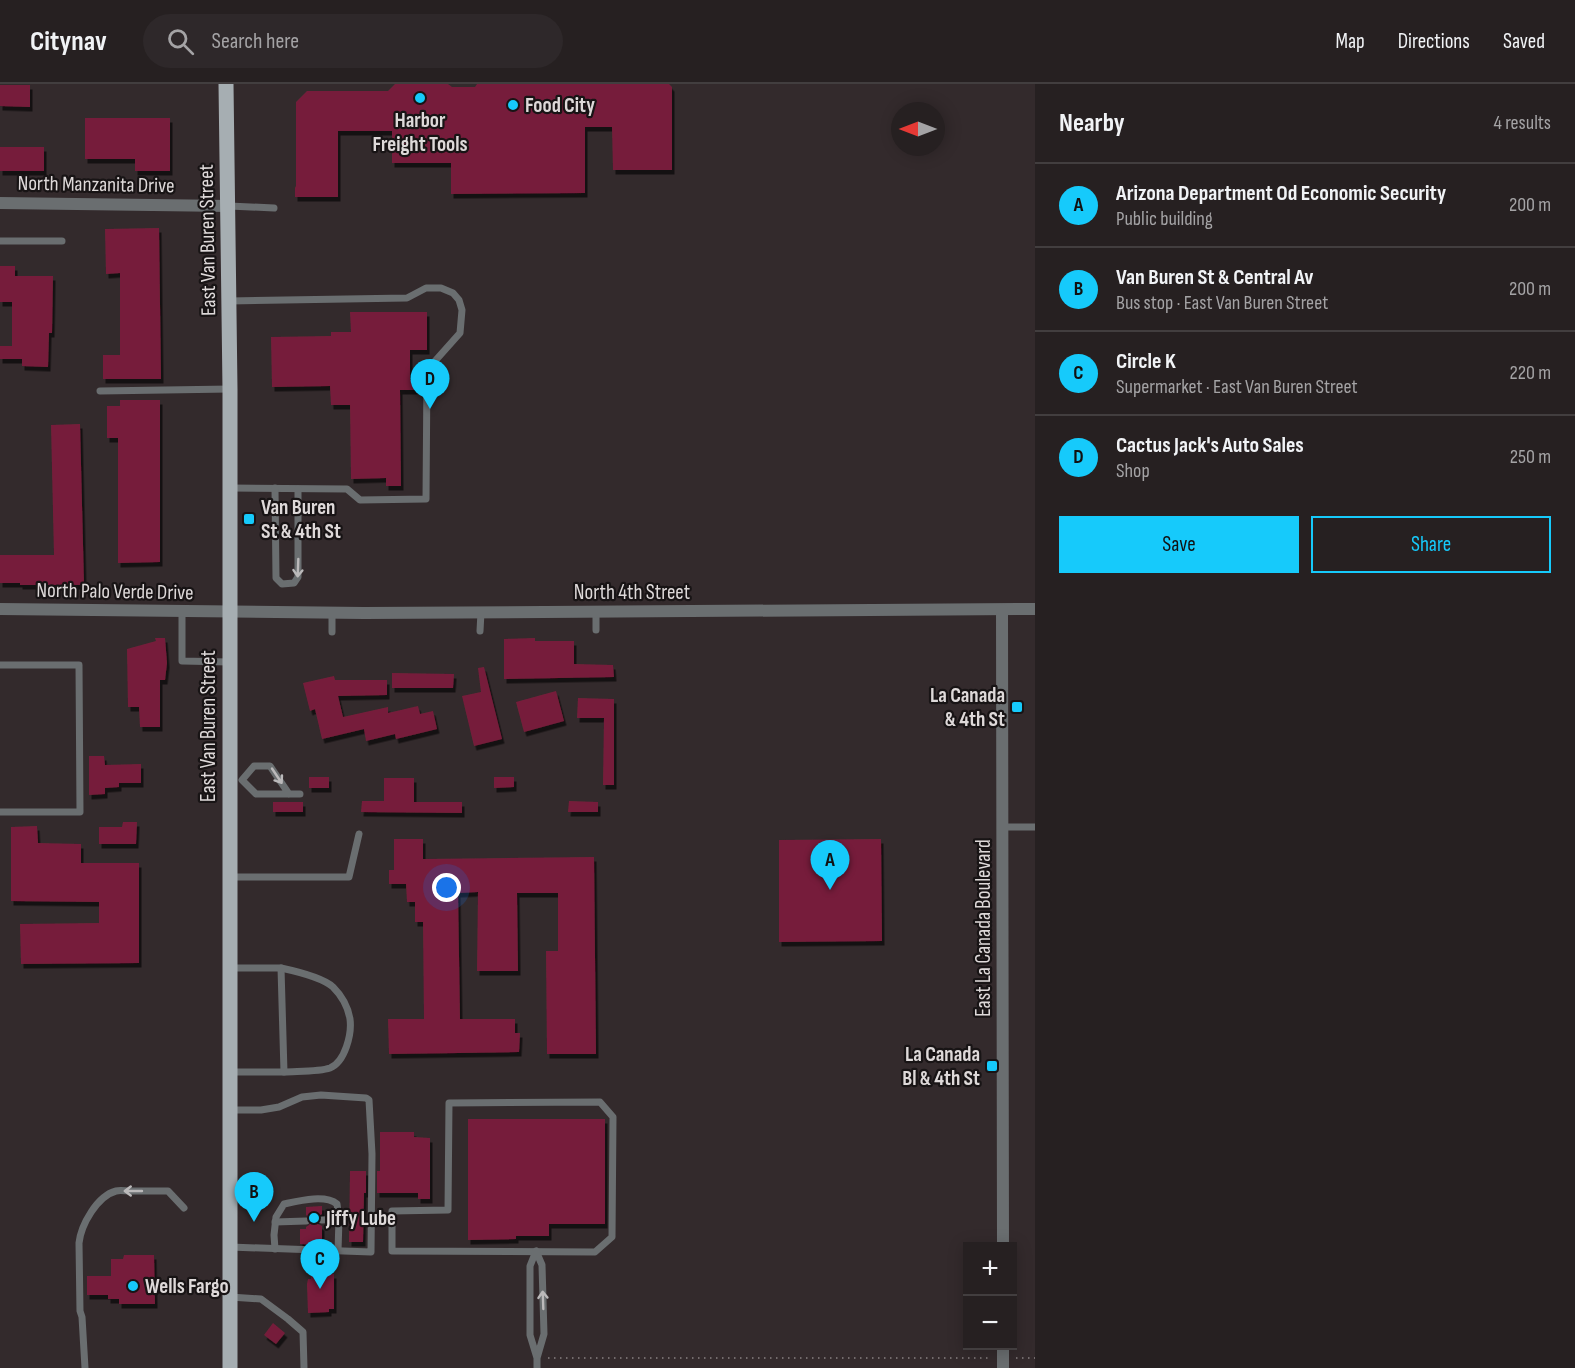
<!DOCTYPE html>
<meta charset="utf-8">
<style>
:root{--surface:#262021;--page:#2e282a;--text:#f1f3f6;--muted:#a4a3a5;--line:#423e3f;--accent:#16cafb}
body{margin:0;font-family:"Sofia Sans Condensed",sans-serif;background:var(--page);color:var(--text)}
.controls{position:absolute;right:18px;bottom:18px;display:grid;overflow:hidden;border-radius:0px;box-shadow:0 3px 15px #0003}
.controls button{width:54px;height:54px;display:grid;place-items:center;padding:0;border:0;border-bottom:2px solid var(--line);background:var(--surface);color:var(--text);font:30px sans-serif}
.compass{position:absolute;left:891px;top:18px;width:54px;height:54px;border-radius:50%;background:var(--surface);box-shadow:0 3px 15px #0003;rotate:270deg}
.you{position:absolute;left:447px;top:804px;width:21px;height:21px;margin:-15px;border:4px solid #fff;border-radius:50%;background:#1a73e8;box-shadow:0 0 0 9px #1a73e833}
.badge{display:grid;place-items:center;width:39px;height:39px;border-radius:50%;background:var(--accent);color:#111;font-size:20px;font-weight:700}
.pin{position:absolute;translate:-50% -50px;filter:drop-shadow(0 2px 3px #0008)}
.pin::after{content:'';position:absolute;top:32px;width:21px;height:18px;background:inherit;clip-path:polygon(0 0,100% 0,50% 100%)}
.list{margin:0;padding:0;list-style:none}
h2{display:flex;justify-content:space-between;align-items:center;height:78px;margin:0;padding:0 24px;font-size:26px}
h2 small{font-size:20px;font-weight:400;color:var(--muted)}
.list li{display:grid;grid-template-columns:39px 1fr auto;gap:18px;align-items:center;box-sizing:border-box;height:84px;padding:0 24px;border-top:2px solid var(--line)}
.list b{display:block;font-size:22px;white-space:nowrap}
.list p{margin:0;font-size:20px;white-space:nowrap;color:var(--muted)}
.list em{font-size:20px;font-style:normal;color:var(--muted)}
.actions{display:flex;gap:12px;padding:18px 24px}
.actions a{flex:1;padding:14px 0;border:2px solid var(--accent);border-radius:0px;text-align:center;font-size:21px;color:var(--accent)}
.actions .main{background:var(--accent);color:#111}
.icon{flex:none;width:33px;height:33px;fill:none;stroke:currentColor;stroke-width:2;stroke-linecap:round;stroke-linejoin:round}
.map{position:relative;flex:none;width:1035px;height:1284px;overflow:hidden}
header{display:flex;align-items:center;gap:36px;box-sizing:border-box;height:84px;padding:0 30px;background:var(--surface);border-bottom:2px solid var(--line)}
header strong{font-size:28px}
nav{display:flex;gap:33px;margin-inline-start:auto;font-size:21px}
.search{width:420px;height:54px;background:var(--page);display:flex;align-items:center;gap:15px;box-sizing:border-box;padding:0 21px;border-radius:33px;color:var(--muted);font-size:22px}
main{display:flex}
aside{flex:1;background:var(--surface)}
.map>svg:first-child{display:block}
</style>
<header>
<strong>Citynav</strong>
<div class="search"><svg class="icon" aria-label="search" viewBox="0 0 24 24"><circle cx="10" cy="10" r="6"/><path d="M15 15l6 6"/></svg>Search here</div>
<nav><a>Map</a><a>Directions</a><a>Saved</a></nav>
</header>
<main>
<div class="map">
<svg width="1035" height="1284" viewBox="0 0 1035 1284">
<defs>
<filter id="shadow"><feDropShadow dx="2.5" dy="4.5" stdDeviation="0" flood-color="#0009"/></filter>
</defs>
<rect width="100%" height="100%" fill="#332a2c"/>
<!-- building -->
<g fill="#761f3a" filter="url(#shadow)">
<path d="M395,0h53l4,3h23l2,-3h192l3,3v83h-59l-1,-43h-27v66l-134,1v-31h-59v-32h-54v66h-43v-9l1,-2v-84l11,-11h81z"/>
<path d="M0,1h30v22l-30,-1z"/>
<path d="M85,34h85v53h-35v-12h-50z"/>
<rect x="0" y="63" width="44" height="24"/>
<path d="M159,144l2,151h-58v-24h17v-82l-14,1 -1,-45z"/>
<path d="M0,182h15v10h38l-1,57h-3l-1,34 -26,-1v-7h-22v-13h12v-44h-12z"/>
<path d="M350,228h77v38h-17v30h4l1,10h-15l1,96h-15v-8l-35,1 -1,-74h-19l-1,-19 -58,1 -1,-50 60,-1v-4h20z"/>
<path d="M120,316h40v162l-42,1v-125h-11v-32h13z"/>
<path d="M80,340l4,161h-64v-2h-20v-28h54l-3,-130z"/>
<path d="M155,554h10l2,25 -2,17h-5v47h-20l-1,-20h-11l-1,-58 29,-8z"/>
<path d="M535,554v3h39v23l39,1 1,12 -110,2v-40z"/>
<path d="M484,583l18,72 -28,7 -12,-50 19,-4 -3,-24z"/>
<path d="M392,589l62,1 -1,14h-61z"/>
<path d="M334,592l1,4h52v15l-49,1 5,21 45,-10v6l30,-7 2,8 13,-3 4,18 -41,10 -1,-5 -29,7 -2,-12 -42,10 -7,-30 -5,2 -7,-28z"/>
<path d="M556,607l8,30 -40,11 -8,-30z"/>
<path d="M578,614l36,1v86h-11l1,-67h-27z"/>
<path d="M89,672h15l1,9 36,-1v19h-22v4l-14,1v6l-16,1z"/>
<rect x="309" y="693" width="20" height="11"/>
<path d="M494,693h20v10l-20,1z"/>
<path d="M384,694h30v24h48v11l-101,-1 1,-11h22z"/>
<path d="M569,717l29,1v10h-30z"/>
<rect x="273" y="718" width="30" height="10"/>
<path d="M123,738h14l-1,22h-37v-17h23z"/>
<path d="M37,742l1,17 43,1v19h58v100l-118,1 -1,-40 79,-1v-21l-88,-1v-74z"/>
<path d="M394,755h29v20l171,-2 2,197h-49l-1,-103h12v-58h-41l1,78h-41l1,-79 -20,1 2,126h55v14h5l-1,19 -130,2 -1,-35h36l-1,-97h-8v-20h-8l-1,-18h-17v-14h5z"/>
<path d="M881,755l1,102 -103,1v-102z"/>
<path d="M468,1035h137v105h-56v12h-33v3l-48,1z"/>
<path d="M380,1048h34v5l16,1v61h-12v-6h-41v-22h3z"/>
<path d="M350,1087h16v22h-2l-1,49h-14z"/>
<path d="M322,1122v8l-4,2 -2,4 2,4 4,2v19l-22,-1v-15h6v-2l3,-2 3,-4 -2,-3 -4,-3v-8z"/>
<path d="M124,1171h30l1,49h-36v-5h-11v-4h-21v-19h24v-17h12z"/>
<path d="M311,1190h23v35h-5v3l-21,1 -1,-29 1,-5h3z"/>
<path d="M273,1239l12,10 -9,11 -12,-9z"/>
</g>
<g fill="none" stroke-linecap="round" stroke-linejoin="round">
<!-- path -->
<g stroke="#736b6c" stroke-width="2" stroke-dasharray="1.5 4.5" stroke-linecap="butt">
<path d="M548,1274h444"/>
<path d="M1016,1274h19"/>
</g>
<!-- lane -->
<g stroke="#6a6e70" stroke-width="7">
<path d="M229,122l45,2"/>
<path d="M0,157h62"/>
<path d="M229,217l178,-3 19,-10h15l12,5 6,7 3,10 -2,23 -33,37 -1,129 -66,1 -13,-11 -117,-1"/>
<path d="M100,307l130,-2"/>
<path d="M275,404l1,90 6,6 12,-1 4,-6v-88"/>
<path d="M182,527v50l47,1"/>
<path d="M596,528v18"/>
<path d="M480,547l1,-19"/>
<path d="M332,548v-20"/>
<path d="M0,581h79l1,147h-80"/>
<path d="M289,710l-19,-28h-16l-12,14 14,14h44"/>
<path d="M1003,743h32"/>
<path d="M230,793h119l10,-43"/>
<path d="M230,884h51l3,104h-54"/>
<path d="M281,884c14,3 42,10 52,19 9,9 15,20 17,32 2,15 -5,43 -20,49 -11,4 -34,3 -46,4"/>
<path d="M600,1018l13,15 -1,120 -17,15 -203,-1v-40l56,-1 1,-107z"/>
<path d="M230,1026h31l18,-3 23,-10 19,-2 45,3 3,2 3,54 -1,98 -141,-5"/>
<path d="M322,1136l17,-1"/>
<path d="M275,1138l31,-1"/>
<path d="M275,1165l-1,-14 2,-18 8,-13c14,-3 41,-10 53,0l2,15 -1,32"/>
<path d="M230,1213l31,2 27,20 15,13 1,36"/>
<path d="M85,1284l-3,-51 -2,-6 -1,-68c2,-18 18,-47 37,-52 4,-1 10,0 14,0 13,0 25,0 38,0l16,17"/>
<path d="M537,1284v-10l7,-24 -2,-69 -6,-14 -6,15v69l7,23"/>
</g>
<!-- street -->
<g stroke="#6a6e70" stroke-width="12">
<path d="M0,119l229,3"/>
<path d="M0,525l364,4 671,-4"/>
<path d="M1002,526l1,636"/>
<path d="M1003,1262v22"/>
</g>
<!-- primary -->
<path stroke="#a6aeb2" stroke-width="15" d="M226,0l4,305v979"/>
</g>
<!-- one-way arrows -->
<defs><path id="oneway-shaft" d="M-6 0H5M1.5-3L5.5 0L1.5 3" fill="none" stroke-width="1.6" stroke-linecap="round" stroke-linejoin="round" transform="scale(1.5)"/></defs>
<g stroke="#bbb9ba">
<use href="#oneway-shaft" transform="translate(298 484) rotate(92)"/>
<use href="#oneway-shaft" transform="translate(277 692) rotate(56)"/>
<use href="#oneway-shaft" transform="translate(133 1107) rotate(180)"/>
<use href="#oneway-shaft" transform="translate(543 1216) rotate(-92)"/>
</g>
<!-- markers -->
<g fill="#16cafb" stroke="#181415" stroke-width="2">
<circle cx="420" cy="14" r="6"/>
<circle cx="513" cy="21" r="6"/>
<rect x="243" y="429" width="12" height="12" rx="3"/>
<rect x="1011" y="617" width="12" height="12" rx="3"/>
<rect x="986" y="976" width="12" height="12" rx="3"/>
<circle cx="314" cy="1134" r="6"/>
<circle cx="133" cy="1202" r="6"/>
</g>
<g text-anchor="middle" stroke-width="4.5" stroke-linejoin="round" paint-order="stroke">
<!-- poi labels -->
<g font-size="21" font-weight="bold" fill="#ded9d9" stroke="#181415" text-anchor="start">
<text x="525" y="28">Food City</text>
<text x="420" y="43" text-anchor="middle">Harbor<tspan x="420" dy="24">Freight Tools</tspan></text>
<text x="261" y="430">Van Buren<tspan x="261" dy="24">St &amp; 4th St</tspan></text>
<text x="1005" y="618" text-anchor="end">La Canada<tspan x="1005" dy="24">&amp; 4th St</tspan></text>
<text x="980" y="977" text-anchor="end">La Canada<tspan x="980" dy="24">Bl &amp; 4th St</tspan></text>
<text x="326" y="1141">Jiffy Lube</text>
<text x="145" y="1209">Wells Fargo</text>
</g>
<!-- street labels -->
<g font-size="21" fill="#ded9d9" stroke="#181415">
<text transform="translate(96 100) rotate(1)" y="7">North Manzanita Drive</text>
<text transform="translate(207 156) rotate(-91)" y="7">East Van Buren Street</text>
<text transform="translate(115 507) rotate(1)" y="7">North Palo Verde Drive</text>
<text x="632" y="515">North 4th Street</text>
<text transform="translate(208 642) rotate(-90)" y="7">East Van Buren Street</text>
<text transform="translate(983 844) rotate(-90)" y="7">East La Canada Boulevard</text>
</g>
</g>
</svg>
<div class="controls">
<button>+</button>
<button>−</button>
</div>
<svg class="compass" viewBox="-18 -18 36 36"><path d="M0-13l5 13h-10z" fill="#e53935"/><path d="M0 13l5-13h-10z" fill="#a4a3a5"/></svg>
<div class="you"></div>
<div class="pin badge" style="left:830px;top:806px">A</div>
<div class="pin badge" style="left:254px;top:1138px">B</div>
<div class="pin badge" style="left:320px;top:1205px">C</div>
<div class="pin badge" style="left:430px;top:325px">D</div>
</div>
<aside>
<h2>Nearby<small>4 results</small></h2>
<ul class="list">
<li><span class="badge">A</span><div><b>Arizona Department Od Economic Security</b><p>Public building</p></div><em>200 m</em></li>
<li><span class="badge">B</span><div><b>Van Buren St &amp; Central Av</b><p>Bus stop · East Van Buren Street</p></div><em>200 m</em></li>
<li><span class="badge">C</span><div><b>Circle K</b><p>Supermarket · East Van Buren Street</p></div><em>220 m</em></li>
<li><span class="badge">D</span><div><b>Cactus Jack's Auto Sales</b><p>Shop</p></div><em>250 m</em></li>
</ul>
<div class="actions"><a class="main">Save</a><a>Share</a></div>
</aside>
</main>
